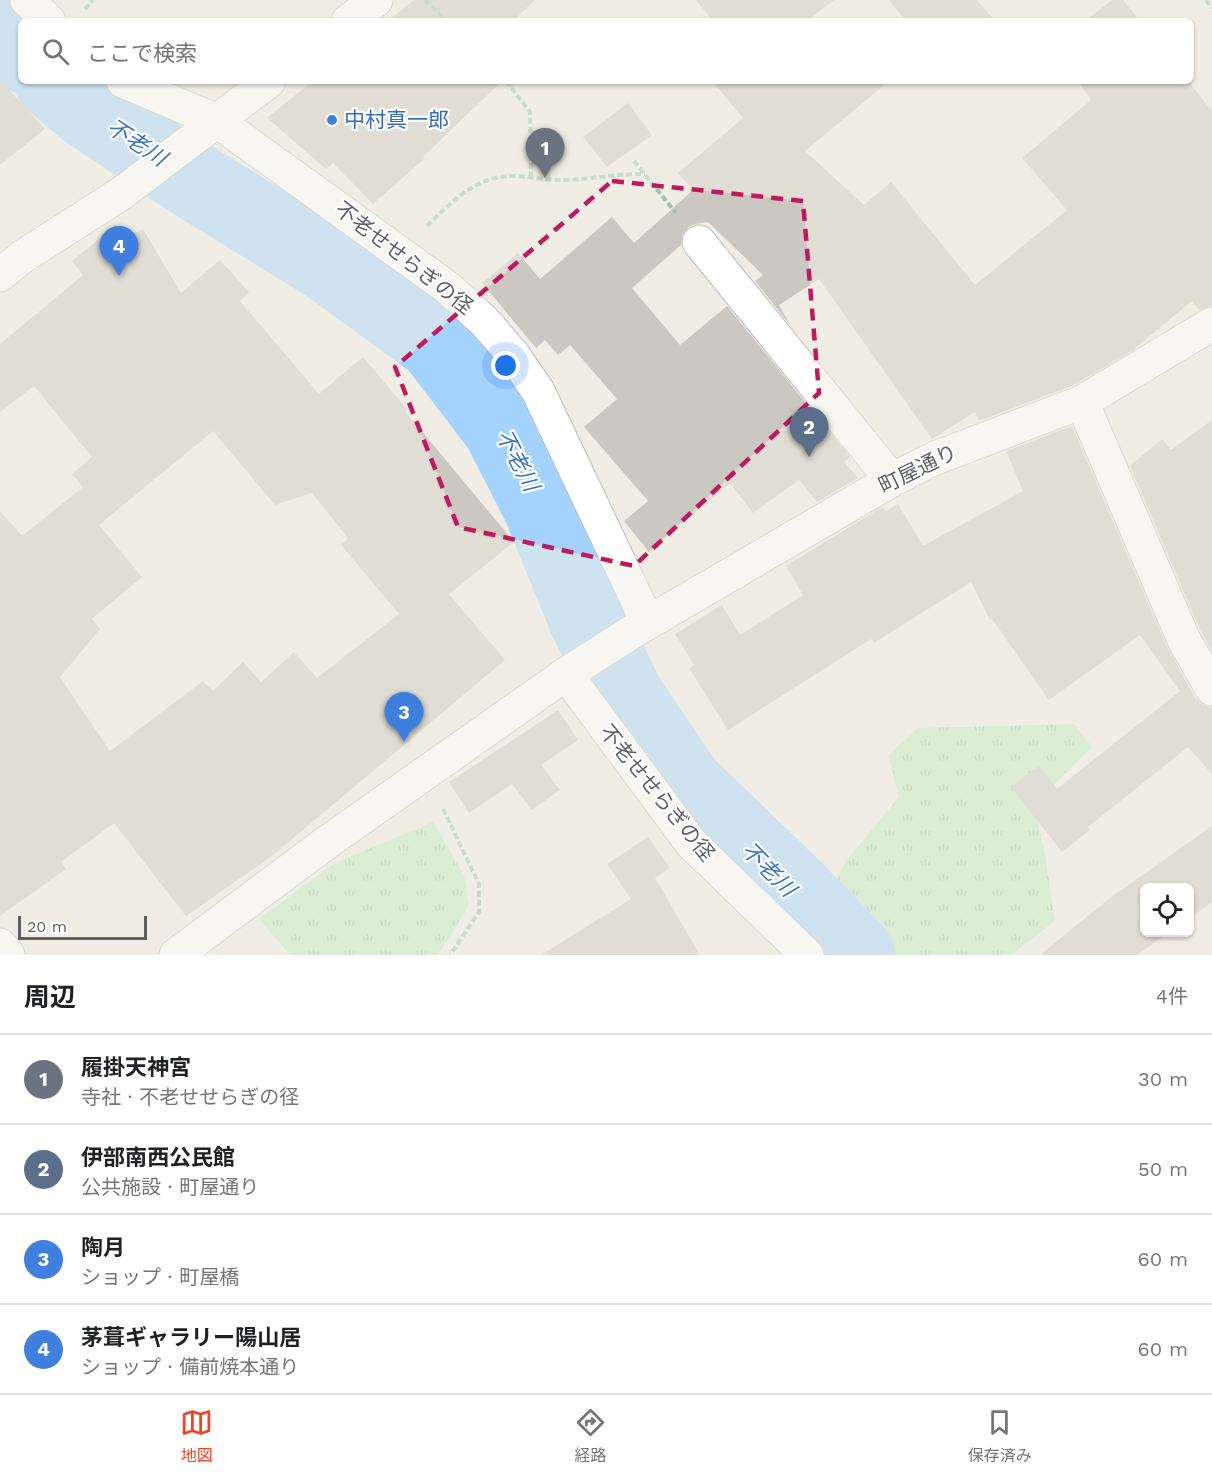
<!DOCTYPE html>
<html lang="ja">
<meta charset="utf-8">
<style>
:root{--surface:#fff;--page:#f2f2f2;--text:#202124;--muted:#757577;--line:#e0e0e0;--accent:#f64024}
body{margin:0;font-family:"Work Sans","Noto Sans JP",sans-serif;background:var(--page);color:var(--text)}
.controls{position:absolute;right:18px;bottom:18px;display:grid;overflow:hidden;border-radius:9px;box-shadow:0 2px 4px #0004}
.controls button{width:54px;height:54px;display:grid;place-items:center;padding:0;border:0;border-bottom:2px solid var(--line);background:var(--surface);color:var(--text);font:30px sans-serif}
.scale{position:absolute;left:18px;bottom:15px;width:129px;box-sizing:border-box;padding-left:6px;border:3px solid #5c6066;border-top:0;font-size:16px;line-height:21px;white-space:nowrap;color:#5c6066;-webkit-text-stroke:4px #fff;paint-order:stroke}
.you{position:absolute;left:506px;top:366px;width:21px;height:21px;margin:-15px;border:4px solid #fff;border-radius:50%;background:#1a73e8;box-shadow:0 0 0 9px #1a73e833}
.badge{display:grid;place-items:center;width:39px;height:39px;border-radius:50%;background:var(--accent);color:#fff;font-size:20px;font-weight:700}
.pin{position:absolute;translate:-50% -50px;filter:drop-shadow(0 2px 3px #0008)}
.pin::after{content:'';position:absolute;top:32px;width:21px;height:18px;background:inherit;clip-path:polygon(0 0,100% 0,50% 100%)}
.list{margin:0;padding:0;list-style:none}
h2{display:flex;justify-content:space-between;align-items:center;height:78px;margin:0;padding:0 24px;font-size:26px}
h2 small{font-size:20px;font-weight:400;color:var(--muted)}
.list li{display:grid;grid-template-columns:39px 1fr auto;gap:18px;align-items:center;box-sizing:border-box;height:90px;padding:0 24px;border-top:2px solid var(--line)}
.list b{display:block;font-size:22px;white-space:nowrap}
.list p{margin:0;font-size:20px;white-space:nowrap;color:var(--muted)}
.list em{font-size:20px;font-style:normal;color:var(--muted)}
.icon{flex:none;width:33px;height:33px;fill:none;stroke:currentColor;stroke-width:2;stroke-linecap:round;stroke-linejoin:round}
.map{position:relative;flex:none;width:1212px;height:955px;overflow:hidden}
.search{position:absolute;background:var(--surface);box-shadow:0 2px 4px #0004;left:18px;right:18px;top:18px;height:66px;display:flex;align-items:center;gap:15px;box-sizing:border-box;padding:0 21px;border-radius:9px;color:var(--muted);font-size:22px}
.sheet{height:438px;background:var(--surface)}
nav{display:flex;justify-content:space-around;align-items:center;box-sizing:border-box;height:84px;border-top:2px solid var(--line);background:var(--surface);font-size:16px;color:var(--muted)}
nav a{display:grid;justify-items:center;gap:3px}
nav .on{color:var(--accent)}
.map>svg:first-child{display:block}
</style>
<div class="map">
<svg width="1212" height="955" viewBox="0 0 1212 955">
<defs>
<pattern id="grass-tufts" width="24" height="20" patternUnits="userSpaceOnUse" patternTransform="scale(1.5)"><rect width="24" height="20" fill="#bfe9c1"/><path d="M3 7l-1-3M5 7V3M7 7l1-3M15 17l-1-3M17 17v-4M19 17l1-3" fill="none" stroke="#9ec0a1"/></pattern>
</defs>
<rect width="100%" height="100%" fill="#f0eee4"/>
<!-- grass -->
<g fill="url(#grass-tufts)">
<path d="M1074,724l18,23 -58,58 11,49 10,67 -44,34h-127l-56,-62 18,-32 53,-64 -11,-42 30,-27z"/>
<path d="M433,822l31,53 5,31 -31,49h-148l-31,-36 76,-56z"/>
</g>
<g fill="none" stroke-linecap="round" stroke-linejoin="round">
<!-- river -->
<g stroke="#a5d3ff" stroke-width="78">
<path d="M0,36l21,18"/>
<path d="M53,81l35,29 108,72 130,80 110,80 65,85 41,80 45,111 39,80 58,86 109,105 63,66"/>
</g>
</g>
<!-- building -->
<g fill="#cbc8c1" fill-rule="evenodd">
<path d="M414,0h121l-22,21h-125z"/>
<path d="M696,0h138l-28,21h-93z"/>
<path d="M889,0h88l18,21h-89z"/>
<path d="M1112,0h11l17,21h-55z"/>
<path d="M0,80l45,49 -45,36z"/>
<path d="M313,81h189l-79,76 2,1 -52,46 -40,-41 -7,6 -59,-51z"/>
<path d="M712,81h177l-84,70 59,54 27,-23 84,103 92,-75 -45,-52 69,-58 -13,-19h110l24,30v194l-13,5 -7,-9 -59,49 -59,35 -95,36 -4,-9 -43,27 -113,-160 -40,26 12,21 -36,-45 8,-6 -55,-53 -13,2 -7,3 -6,8 -1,10 -49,43 48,57 47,-39 123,151 -6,5 14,16 -41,24 -18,-22 -46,33 -23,-30 -81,69 -25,-31 24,-20 -64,-74 33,-28 -47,-54 -12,10 -13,-15 -9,8 -54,-65 36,-30 22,26 72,-62 22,26 59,-53 -15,-17 65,-55z"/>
<path d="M628,103l24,32 -45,32 -24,-30z"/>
<path d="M115,226l10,12 18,-9 38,64 39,-33 29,32 -9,9 79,93 44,-37 44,52 -2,2 109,131 -65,52 56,66 -233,196 -86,60 -72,-93 -53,39 5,7 -66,47v-405l22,25 61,-49 -11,-13 20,-17 -58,-71 -34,26v-68l83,-69 -11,-14zM213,431l62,74 37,-12 36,45 -7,7 58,69 -82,64 -23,-26 -33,30 -18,-20 -30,29 -10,-10 -93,70 -50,-74 40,-48 -8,-10 50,-42 -43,-52z"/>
<path d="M1212,420v231l-11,-19 -71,-166 32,-27 9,11z"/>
<path d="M1072,426l95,221 29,52 7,6 9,3v66l-24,-27 -100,80 2,3 -28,22 -51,-65 28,-21 18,23 123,-98 -40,-56 -91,65 -57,-81 -2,1 -19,-38 -97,61 -3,-4 -143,91 -39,-62 5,-3 -19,-31 47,-29 18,30 63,-40 -17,-29 96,-59 4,4 12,-7 25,42 100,-55 -17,-40z"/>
<path d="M558,710l20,30 -37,25 19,25 -28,20 -20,-26 -43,29 -20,-31z"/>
<path d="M1212,826v76l-22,16v-30h-46v45h24l-31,22h-97l70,-57z"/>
<path d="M648,837l22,31 -15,10 45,77h-159l90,-56 -24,-35z"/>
</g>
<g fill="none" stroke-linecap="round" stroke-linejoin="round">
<!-- minor casing -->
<g stroke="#b9bcc1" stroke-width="35">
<g id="minor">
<path d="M27,0l22,21"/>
<path d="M348,21l28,-21"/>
<path d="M123,81l94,40 231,167 38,35 28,33 24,35 110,232"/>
<path d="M699,242l193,238"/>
<path d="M0,275l22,-18 100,-64 147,-112"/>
<path d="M1082,402l102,238 28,49"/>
<path d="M566,674l125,169 116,112"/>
<path d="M0,945l8,10"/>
<path d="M176,955l150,-112 240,-169 66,-42 260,-152 41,-21 149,-57 130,-78"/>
</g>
</g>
<!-- path -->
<g stroke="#96c8a7" stroke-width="4" stroke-dasharray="6 3" stroke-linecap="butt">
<path d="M425,0l22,21"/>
<path d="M1206,0l6,8"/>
<path d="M85,9l8,-9"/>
<path d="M506,81l24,31 1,65"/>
<path d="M634,161l42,52"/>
<path d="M427,226c27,-26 49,-51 89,-50 16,1 31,4 46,4 29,0 55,-7 83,-6"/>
<path d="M443,809l36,75v28l-29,43"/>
</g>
<!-- minor -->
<use href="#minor" stroke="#fff" stroke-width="33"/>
</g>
<!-- marked area -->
<path d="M0 0H1212V955H0ZM612,181l191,20 16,192 -185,173 -176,-39 -63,-160z" fill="#f0eee4" fill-opacity=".55" fill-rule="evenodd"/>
<path fill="none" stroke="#c2185b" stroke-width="4.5" stroke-dasharray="12 8" stroke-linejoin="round" d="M612,181l191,20 16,192 -185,173 -176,-39 -63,-160z"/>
<!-- markers -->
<circle fill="#3f7fe0" stroke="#fff" stroke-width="2" cx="332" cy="120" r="6"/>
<g text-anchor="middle" stroke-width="4.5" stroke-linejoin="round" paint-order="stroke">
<!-- shop labels -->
<g font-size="21" fill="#366cbe" stroke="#fff" text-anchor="start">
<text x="344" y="127">中村真一郎</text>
</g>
<!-- street labels -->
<g font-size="21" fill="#5c6066" stroke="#fff">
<text transform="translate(404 258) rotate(38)" y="7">不老せせらぎの径</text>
<text transform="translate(918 469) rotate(-26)" y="7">町屋通り</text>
<text transform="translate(657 793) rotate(51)" y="7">不老せせらぎの径</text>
</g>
<!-- water labels -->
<g font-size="22" font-style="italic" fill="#3c76c3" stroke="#fff">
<text transform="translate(137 142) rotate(33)" y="8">不老川</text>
<text transform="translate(518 460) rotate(62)" y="8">不老川</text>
<text transform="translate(769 869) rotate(45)" y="8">不老川</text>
</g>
</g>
</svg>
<div class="controls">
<button><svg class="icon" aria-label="locate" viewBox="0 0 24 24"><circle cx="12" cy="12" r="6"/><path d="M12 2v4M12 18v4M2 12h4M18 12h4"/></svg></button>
</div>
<div class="scale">20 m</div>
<div class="you"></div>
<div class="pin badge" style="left:545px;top:178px;background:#6b7280">1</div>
<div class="pin badge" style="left:809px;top:457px;background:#5c6f8a">2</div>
<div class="pin badge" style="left:404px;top:742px;background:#3f7fe0">3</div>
<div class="pin badge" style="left:119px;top:276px;background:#3f7fe0">4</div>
<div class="search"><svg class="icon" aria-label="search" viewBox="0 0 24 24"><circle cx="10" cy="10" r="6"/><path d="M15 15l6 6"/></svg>ここで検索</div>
</div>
<section class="sheet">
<h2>周辺<small>4件</small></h2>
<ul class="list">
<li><span class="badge" style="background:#6b7280">1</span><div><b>履掛天神宮</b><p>寺社 · 不老せせらぎの径</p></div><em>30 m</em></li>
<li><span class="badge" style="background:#5c6f8a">2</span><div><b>伊部南西公民館</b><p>公共施設 · 町屋通り</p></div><em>50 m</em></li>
<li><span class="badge" style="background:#3f7fe0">3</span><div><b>陶月</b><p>ショップ · 町屋橋</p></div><em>60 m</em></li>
<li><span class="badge" style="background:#3f7fe0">4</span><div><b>茅葺ギャラリー陽山居</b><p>ショップ · 備前焼本通り</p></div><em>60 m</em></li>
</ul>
</section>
<nav>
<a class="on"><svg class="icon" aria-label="map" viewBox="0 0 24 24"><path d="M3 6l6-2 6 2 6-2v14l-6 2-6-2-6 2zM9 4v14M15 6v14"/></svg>地図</a>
<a><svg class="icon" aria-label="directions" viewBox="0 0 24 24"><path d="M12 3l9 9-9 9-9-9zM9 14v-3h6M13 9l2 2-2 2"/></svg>経路</a>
<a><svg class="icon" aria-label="saved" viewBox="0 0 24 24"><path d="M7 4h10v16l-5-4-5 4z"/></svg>保存済み</a>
</nav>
